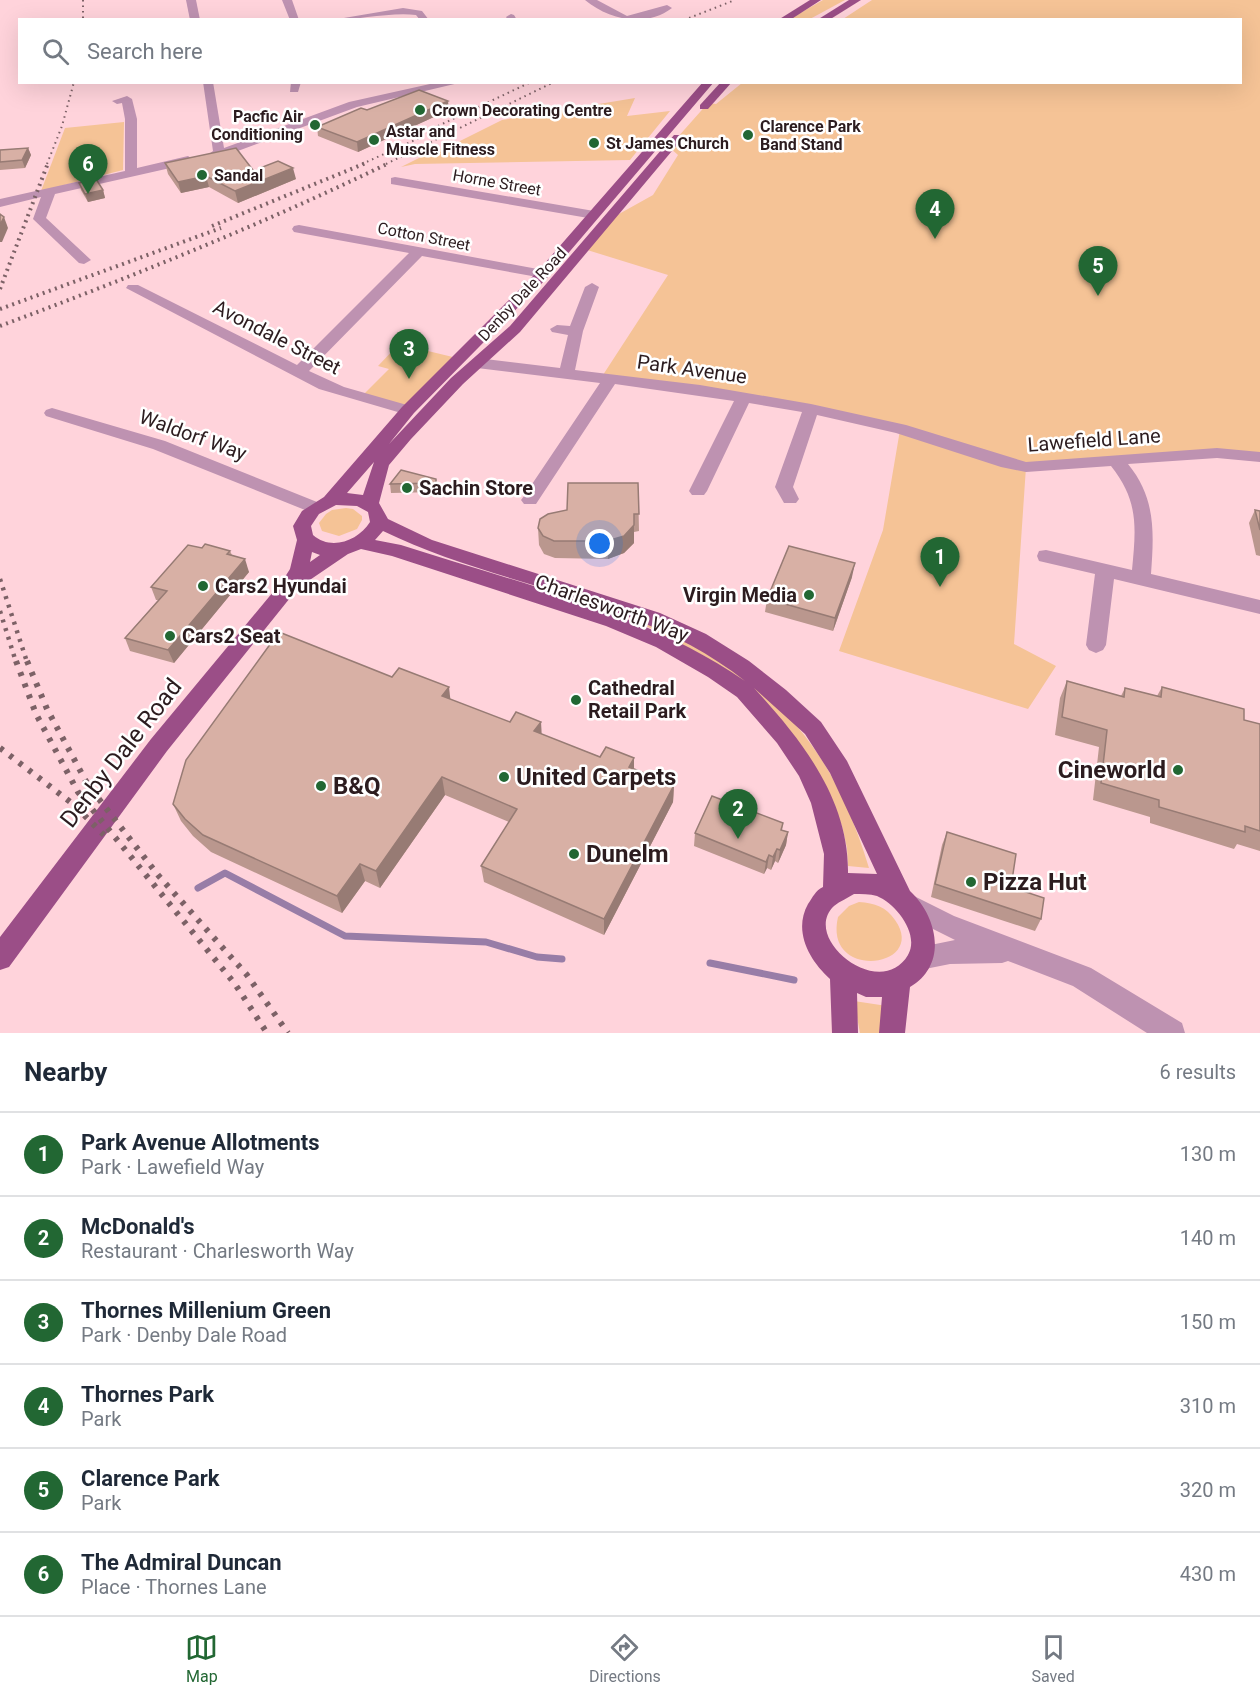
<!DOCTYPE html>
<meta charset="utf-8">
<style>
:root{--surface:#fff;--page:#f2f2f3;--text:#1f2937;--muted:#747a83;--line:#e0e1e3;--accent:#226733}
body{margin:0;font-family:Roboto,sans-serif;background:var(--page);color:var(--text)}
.you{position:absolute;left:600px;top:544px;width:21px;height:21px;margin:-15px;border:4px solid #fff;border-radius:50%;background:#1a73e8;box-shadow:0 0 0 9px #1a73e833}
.badge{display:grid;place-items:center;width:39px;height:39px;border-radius:50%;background:var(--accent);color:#fff;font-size:20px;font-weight:700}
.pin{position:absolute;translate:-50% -50px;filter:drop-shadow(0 2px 3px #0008)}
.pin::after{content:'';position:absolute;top:32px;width:21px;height:18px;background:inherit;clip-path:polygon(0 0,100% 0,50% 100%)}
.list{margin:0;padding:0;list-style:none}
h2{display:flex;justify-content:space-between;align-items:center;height:78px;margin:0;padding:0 24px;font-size:26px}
h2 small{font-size:20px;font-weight:400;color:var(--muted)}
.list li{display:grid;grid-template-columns:39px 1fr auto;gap:18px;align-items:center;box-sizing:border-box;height:84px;padding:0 24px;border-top:2px solid var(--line)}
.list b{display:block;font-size:22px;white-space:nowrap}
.list p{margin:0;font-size:20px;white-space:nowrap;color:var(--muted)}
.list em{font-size:20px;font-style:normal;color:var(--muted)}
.icon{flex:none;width:33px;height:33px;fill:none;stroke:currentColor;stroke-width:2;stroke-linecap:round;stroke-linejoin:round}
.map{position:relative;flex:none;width:1260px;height:1033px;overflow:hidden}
.search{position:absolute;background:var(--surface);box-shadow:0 6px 24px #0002;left:18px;right:18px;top:18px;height:66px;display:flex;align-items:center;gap:15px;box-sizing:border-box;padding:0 21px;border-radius:0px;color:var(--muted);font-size:22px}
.sheet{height:582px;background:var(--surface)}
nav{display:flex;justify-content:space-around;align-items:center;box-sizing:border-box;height:84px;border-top:2px solid var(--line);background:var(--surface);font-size:16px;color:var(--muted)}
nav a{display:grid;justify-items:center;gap:3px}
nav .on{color:var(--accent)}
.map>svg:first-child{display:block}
</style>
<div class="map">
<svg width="1260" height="1033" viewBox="0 0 1260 1033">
<rect width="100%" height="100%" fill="#ffd3db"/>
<!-- green -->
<g fill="#f5c396">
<path d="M823,0h22l-35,19 -22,1z"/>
<path d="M872,0h388v457l-43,-4 -191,14 -12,177 42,22 -28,43 -189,-58 44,-121 17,-100 -89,-21 -210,-31 67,-103 -84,-26 26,-30 43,-24 25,-40 -9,-8 39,-44 8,1 26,-21 498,-1v-62l-397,-1z"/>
<path d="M635,98l-8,18 43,-5 -40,49 -215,4 -14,3 34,-17 13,-3 54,-27z"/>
<path d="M124,122l-1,48 -82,21 24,-63z"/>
<path d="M399,344l62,15 -53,51 -44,-16 25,-25 -11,-3z"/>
<path d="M346,508l7,1 9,7v4l-5,9 -18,7 -17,-5 -3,-8 7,-9 6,-4z"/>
<path d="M650,624c121,56 180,115 219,244l-21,-2 -1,-18 -5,-22 -25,-56 -111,-113 -60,-31z"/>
<path d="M859,902c16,1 27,5 36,18 34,48 -72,62 -57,-3l11,-11z"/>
<path d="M854,1001l33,5 -5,27h-22z"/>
</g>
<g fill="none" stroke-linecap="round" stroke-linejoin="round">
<!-- stream -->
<g stroke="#987da7" stroke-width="7">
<path d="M198,888l27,-15 120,63 141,6 51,15 25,2"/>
<path d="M710,963l84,17"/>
</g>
<!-- minor -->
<g fill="#be92b1" fill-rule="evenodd">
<path d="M186,0h10l4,20h-10z"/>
<path d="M282,0h10l7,20h-9z"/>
<path d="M585,0h12l30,16 40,-11 5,3c-26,20 -63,12 -87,-8z"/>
<path d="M403,8l19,3 7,9h-9l-4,-5c-26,-3 -57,5 -84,5z"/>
<path d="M511,14l3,1 3,5h-9l-2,-3z"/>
<path d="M203,82h10l11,66 125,-46 90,-20h24l-106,25 -138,51 -10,-4 4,-3z"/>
<path d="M291,82h10l-3,10h-8z"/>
<path d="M127,96l5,3 5,20v49l51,-12 6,4 -6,4 -133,30 -9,24 45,42 -7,4 -5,-1 -46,-44 8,-22 -41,10v-8l125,-28v-52l-3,-16 -5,1 -5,-3z"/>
<path d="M395,177l199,34 6,4 -6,4 -203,-35v-6z"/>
<path d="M299,225l244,45 7,4 -7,4 -121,-22 -113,115 35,16 70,20 2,3 -8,5 -89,-26 -193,-101 2,-3h10l159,80 112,-112 -115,-21 -2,-3 2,-3z"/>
<path d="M592,283l7,4 -16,44 -8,39 125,15 111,19 95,21 120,37 191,-14 43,4v10l-43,-4 -89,6c28,34 26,69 23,110l109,26v14l-146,-35 -8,66 -3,5 -7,3 -7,-3 -3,-5 9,-71 -56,-13 -2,-5 2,-5 7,-1 86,20c4,-42 7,-69 -21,-104l-85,6 -25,-5 -105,-34 -79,-18 -24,72 6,12 -3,4h-12l-9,-16 27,-75 -53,-9 -42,88 -3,4h-12l-3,-4 45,-90 -119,-17 -79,120h-12l-3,-4 3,-4 76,-113 -123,-15 -8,-5 8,-5 83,10 8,-33 -16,-3 -2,-3 7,-4 13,1 15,-39z"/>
<path d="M52,408l113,33 157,63 3,4 -3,4h-12l-157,-63 -107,-33 -2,-3 2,-3z"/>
<path d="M908,893l46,23 137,52 91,55 3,10h-38l-74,-47 -65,-25 -6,2 -52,1 -30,6 -9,-3 -4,-9 4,-9 44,-9 -56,-28 -3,-8 3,-8z"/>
</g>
<!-- major -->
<g fill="#9b4e87" fill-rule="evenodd">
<path d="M810,0h11l-31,20h-12z"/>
<path d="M849,0h12l-32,20h-12z"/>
<path d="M703,82h11l-166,195 -134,136 -25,31 62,-66 59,-52 164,-191h8v4l-162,193 -57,52 -52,55 -22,26 -10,38 9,16 44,21 228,73 46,21 43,27 37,29 35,32 26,39 63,130c28,26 38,74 0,96l-5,46h-26l3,-36h-16l-9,-4 1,40h-26l-2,-54c-21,-19 -37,-48 -22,-75 5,-7 7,-13 15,-17l1,-33 -13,-51 -12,-27 -22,-33 -40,-46 -29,-20 -52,-30 -50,-21 -214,-70 -31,-7 -13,5 -50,34 -131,163 -158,216 -9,3v-33l151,-198 132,-159 7,-11 7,-29 -4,-14 9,-15 22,-14 78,-90 136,-136zM374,462l-11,33 -16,-2zM336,505l21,1 11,6 2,10c-12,19 -39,29 -57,13l-2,-9 8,-12zM383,531c117,57 258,67 362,150 -102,-70 -227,-98 -344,-136l-26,-5zM312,552l8,3 -10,7zM754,688l51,46 25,39 47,101 -29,-1c1,-74 -47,-134 -94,-185zM854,894c7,0 16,0 23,2 19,8 43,38 31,59 -28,47 -108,-17 -74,-49 6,-5 14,-8 20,-12z"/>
<path d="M721,82h11l-24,27h-8v-4z"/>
</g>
<!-- rail-far3 -->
<g stroke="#7c6166" stroke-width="2" stroke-dasharray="1.5 4" stroke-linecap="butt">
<path d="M83,0v20"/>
<path d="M684,20l51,-20"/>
<path d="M438,126l93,-44"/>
<path d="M47,164l15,-38 12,-44"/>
<path d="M362,164l84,-38"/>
<path d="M386,164l168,-82"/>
</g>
<!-- rail-far2 -->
<g stroke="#7c6166" stroke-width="4" stroke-dasharray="2 4.5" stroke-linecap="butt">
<path d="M212,226l154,-63"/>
<path d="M0,289l48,-126"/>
<path d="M0,309l221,-81"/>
<path d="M0,326c131,-49 263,-102 389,-163"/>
</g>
<!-- rail-far1 -->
<g stroke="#7c6166" stroke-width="4.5" stroke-dasharray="3 6" stroke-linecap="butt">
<path d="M0,579l27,83"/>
<path d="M0,611l16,51"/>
</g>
<!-- rail -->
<g stroke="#7c6166" stroke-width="6" stroke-dasharray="4 8" stroke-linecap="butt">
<path d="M16,661l20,53 42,78 157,192 32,49"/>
<path d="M27,661l20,48 41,76 70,90 89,100 41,58"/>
<path d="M0,748l73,56 31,31"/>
</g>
</g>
<!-- wall -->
<g fill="#ba978e">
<path d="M367,110h82l-91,42 -40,-16 -1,-9z"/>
<path d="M28,148l3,7 -6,13 -25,2v-20z"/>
<path d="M165,163l94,15 37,1 -58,24 -29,-16 -28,6 -13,-19z"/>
<path d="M79,183l24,7 2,8 -17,4 -7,-12z"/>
<path d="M436,479l1,13 -46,1 -1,-9z"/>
<path d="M638,483l1,48 -5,1v11l-10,10 -16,6 -53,-1 -11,-4 -5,-9 -1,-17 29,-18z"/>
<path d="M1255,510l5,1v45l-4,-1 -7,-32z"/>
<path d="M202,548l28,3 2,4 17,17 -75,91 -44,-12 -5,-13 33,-38h-2l-5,-13z"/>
<path d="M852,577l-19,54 -68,-19 2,-13z"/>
<path d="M392,677l282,108 -1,17 -69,133 -120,-53 -3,-16 28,-44 -64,-27 -65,93 -15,-7 -23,32 -131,-61 -18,-16 -12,-15 -8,-17z"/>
<path d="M1067,681l54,15 4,-8 32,8 5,-9 82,33 16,4v127l-23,-7 -3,5 -84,-26v-6l-57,-17 6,-53 -44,-12 5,-37z"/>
<path d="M783,823l-1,7 6,2 -2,13 -8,18 -3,-2 -4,9 -4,-2 -3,6 -70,-28 1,-13z"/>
<path d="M947,832l64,55 30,32 -6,12 -104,-34 11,-52z"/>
</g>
<!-- shaded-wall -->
<g fill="#977b74">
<path d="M448,101l1,9 -91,42 -1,-10z"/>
<path d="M28,148l3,7 -6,13 -3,-8z"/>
<path d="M293,168l3,11 -58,24 -3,-12z"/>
<path d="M206,176l3,11 -28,6 -3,-11z"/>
<path d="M103,190l2,8 -17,4 -3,-8z"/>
<path d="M4,217l4,11 -6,14h-2v-17z"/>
<path d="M634,525v18l-10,10 -16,6 -1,-18z"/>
<path d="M245,559l4,13 -75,91 -6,-13z"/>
<path d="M855,563l-3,14 -19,54 2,-13z"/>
<path d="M449,687l2,18 -9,-9z"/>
<path d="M541,722l1,17 -8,-8z"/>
<path d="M634,758v17l-5,-8z"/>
<path d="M442,777l3,18 -65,93 -4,-17z"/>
<path d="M674,785l-1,17 -69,133v-16z"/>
<path d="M788,832l-2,13 -8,18 2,-13z"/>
<path d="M777,849l-2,12 -4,9 2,-13z"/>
<path d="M769,855l-2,13 -3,6 2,-12z"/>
<path d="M360,864l5,17 -23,32 -5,-17z"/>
</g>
<!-- building -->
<g fill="#d8b0a5" stroke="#977b74" stroke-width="1.5">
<path d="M419,90l29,11 -91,41 -40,-15 44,-19 6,2z"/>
<path d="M28,148l-6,12 -22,2v-12z"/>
<path d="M236,148l23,30 1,-10 18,-7 15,7 -58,23 -29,-15 -28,6 -13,-19z"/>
<path d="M96,179l7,11 -18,4 -6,-11z"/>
<path d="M0,214l4,3 -4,8z"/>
<path d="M401,470l35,9v4l-46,1z"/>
<path d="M568,483h70l1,31h-5v11l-10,11 -17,5h-53l-11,-5 -5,-8 2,-9 8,-5 19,-4z"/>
<path d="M1255,510l5,1v19z"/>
<path d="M205,544l25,7 -3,3 18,5 -77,91 -43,-12 42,-47 -16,-4 37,-42 14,3z"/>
<path d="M789,546l66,17 -20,55 -68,-19z"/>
<path d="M279,632l113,45 7,-9 50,19 -7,9 68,26 6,-10 25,10 -7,9 66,26 6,-10 28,11 -5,9 45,18 -70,134 -123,-53 36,-57 -75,-32 -66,94 -16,-7 -23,32 -134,-61 -18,-16 -12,-15 13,-44z"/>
<path d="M1067,681l57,16 1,-9 36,9 1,-10 82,22v11l16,4v107l-15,-5v6l-86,-25v-7l-58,-17 6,-53 -45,-13z"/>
<path d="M712,796l71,27 -2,7 7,2 -8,18 -3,-1 -4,8 -4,-2 -3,7 -71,-29z"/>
<path d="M947,832l69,22 -5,33 33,11 -3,21 -106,-35z"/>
</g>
<!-- markers -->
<g fill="#226733" stroke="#fff" stroke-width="2">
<circle cx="420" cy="110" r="6"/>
<circle cx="315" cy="125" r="6"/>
<circle cx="748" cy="135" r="6"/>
<circle cx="374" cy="140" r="6"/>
<circle cx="594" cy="143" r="6"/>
<circle cx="202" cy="175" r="6"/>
<circle cx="407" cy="488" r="6"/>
<circle cx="203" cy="586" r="6"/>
<circle cx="809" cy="595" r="6"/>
<circle cx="170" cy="636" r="6"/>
<circle cx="576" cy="700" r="6"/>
<circle cx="1178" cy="770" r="6"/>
<circle cx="504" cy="777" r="6"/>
<circle cx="321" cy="786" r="6"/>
<circle cx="574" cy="854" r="6"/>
<circle cx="971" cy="882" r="6"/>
</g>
<g text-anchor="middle" stroke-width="5" stroke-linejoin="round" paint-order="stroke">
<!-- far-poi labels -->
<g font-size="16" font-weight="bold" fill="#2c1c1f" stroke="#fff" text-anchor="start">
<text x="432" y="116">Crown Decorating Centre</text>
<text x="303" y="122" text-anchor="end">Pacfic Air<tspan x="303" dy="18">Conditioning</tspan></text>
<text x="760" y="132">Clarence Park<tspan x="760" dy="18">Band Stand</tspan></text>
<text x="386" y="137">Astar and<tspan x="386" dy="18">Muscle Fitness</tspan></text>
<text x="606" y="149">St James Church</text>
<text x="214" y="181">Sandal</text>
</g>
<!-- far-street labels -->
<g font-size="16" fill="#2c1c1f" stroke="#fff">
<text transform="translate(497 182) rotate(10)" y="6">Horne Street</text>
<text transform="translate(424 236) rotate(11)" y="6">Cotton Street</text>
<text transform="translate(522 294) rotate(-47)" y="6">Denby Dale Road</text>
</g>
<!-- street labels -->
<g font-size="20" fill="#2c1c1f" stroke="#fff">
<text transform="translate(277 337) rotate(27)" y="7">Avondale Street</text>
<text transform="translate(692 369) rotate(8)" y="7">Park Avenue</text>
<text transform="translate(193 435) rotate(20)" y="7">Waldorf Way</text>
<text transform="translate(1094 440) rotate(-4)" y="7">Lawefield Lane</text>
<text transform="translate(612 608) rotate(20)" y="7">Charlesworth Way</text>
</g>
<!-- poi labels -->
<g font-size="20" font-weight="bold" fill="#2c1c1f" stroke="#fff" text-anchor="start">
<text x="419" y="495">Sachin Store</text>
<text x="215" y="593">Cars2 Hyundai</text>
<text x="797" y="602" text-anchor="end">Virgin Media</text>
<text x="182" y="643">Cars2 Seat</text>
<text x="588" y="695">Cathedral<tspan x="588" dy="23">Retail Park</tspan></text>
</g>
<!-- near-street labels -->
<g font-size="24" fill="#2c1c1f" stroke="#fff">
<text transform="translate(121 753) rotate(-52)" y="8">Denby Dale Road</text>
</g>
<!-- near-poi labels -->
<g font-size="24" font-weight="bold" fill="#2c1c1f" stroke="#fff" text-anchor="start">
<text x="1166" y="778" text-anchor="end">Cineworld</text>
<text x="516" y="785">United Carpets</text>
<text x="333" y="794">B&amp;Q</text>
<text x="586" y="862">Dunelm</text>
<text x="983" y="890">Pizza Hut</text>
</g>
</g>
</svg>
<div class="you"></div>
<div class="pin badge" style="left:940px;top:587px">1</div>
<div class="pin badge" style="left:738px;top:839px">2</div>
<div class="pin badge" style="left:409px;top:379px">3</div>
<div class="pin badge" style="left:935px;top:239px">4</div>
<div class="pin badge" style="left:1098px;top:296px">5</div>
<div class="pin badge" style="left:88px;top:194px">6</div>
<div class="search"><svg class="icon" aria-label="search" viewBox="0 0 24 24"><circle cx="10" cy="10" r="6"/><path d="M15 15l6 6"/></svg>Search here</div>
</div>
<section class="sheet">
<h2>Nearby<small>6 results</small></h2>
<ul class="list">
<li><span class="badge">1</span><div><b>Park Avenue Allotments</b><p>Park · Lawefield Way</p></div><em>130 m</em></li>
<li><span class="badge">2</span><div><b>McDonald's</b><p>Restaurant · Charlesworth Way</p></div><em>140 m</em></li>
<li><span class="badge">3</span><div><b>Thornes Millenium Green</b><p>Park · Denby Dale Road</p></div><em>150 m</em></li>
<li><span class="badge">4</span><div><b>Thornes Park</b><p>Park</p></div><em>310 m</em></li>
<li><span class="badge">5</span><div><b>Clarence Park</b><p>Park</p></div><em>320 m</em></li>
<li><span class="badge">6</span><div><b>The Admiral Duncan</b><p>Place · Thornes Lane</p></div><em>430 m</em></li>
</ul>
</section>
<nav>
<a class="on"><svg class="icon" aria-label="map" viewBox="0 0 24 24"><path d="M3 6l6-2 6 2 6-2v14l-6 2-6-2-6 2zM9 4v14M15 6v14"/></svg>Map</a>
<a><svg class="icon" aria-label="directions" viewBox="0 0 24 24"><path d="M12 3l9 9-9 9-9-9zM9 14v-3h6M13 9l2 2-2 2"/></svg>Directions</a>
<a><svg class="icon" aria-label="saved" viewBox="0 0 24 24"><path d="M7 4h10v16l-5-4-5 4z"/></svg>Saved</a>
</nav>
